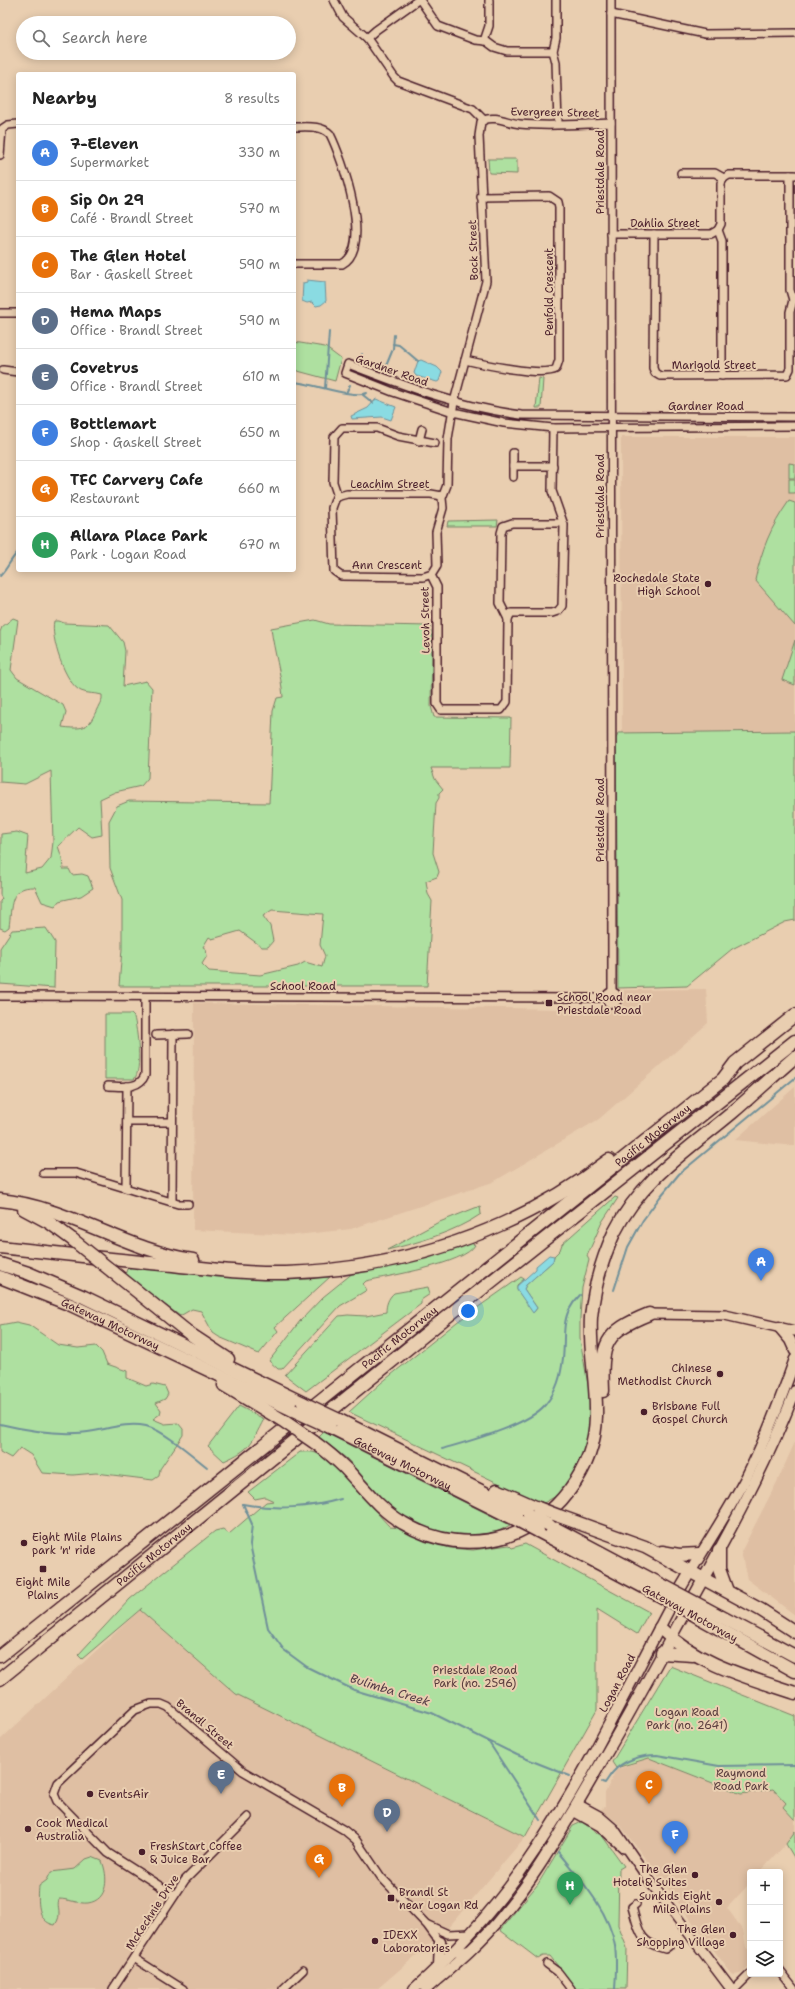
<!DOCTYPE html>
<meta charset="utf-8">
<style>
:root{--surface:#fff;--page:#f2f2f2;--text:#222;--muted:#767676;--line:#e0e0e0;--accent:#4a1f2b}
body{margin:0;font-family:"Shantell Sans",sans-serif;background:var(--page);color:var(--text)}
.controls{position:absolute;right:12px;bottom:12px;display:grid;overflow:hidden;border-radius:4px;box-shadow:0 2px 10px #0003}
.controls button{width:36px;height:36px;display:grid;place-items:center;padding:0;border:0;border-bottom:1px solid var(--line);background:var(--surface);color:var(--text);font:20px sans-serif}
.you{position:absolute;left:468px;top:1311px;width:14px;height:14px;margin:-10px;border:3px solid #fff;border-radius:50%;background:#1a73e8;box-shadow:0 0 0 6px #1a73e833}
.badge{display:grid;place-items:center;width:26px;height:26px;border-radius:50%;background:var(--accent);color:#fff;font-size:13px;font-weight:700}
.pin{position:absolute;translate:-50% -33px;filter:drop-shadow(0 1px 2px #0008)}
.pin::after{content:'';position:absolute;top:21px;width:14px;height:12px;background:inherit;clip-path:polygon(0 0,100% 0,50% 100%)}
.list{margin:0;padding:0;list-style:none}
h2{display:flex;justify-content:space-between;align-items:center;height:52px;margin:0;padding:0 16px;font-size:17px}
h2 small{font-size:13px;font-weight:400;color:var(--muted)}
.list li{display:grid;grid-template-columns:26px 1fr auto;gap:12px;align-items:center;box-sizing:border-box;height:56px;padding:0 16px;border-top:1px solid var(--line)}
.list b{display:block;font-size:15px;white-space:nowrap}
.list p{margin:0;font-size:13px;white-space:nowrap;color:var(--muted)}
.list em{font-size:13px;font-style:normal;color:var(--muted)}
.icon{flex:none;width:22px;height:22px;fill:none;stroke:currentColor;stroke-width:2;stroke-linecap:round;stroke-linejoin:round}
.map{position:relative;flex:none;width:795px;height:1989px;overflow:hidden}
.search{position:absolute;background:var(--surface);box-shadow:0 2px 10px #0003;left:16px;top:16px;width:280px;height:44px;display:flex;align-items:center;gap:10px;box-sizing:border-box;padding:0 14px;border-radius:22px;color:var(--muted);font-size:15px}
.panel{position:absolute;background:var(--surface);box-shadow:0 2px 10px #0003;left:16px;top:72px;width:280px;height:500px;border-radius:4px}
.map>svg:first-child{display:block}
</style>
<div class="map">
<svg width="795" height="1989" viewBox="0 0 795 1989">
<rect width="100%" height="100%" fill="#e9ceb0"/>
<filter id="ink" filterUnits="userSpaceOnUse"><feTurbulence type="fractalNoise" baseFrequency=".025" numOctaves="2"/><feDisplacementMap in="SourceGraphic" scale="8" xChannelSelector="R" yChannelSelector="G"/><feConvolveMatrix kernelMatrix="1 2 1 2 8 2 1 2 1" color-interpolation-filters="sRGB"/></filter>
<g filter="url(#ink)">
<!-- built -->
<g fill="#dfbfa3">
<path d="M621,437h174v294l-173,2z"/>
<path d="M706,989l2,34 -109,96 -106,63 -142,47 -55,6 -103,-5 1,-227 429,7 1,-20z"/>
<path d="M795,1087v59l-60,-6z"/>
<path d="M795,1442v173l-48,-36 -6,-27 36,-70z"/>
<path d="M140,1610l96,84 289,143 -77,91 -71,61h-377v-249z"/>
<path d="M649,1758l92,36 32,-5 14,14 -4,4 12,13v11l-9,13 -26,28h-10v11l-23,25 16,22 3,17 4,5v13l-10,9 -6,1 -3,-2 -111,-148 -20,-15 5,-3v-14l11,-23z"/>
</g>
<!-- green -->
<g fill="#aee0a0" stroke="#7c8066" fill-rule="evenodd">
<path d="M488,159h29v15l-28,-1z"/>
<path d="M294,342l31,5 16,12 -6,22 -41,-11z"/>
<path d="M539,378l4,1 -2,29h-5z"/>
<path d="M789,463l6,1v14h-6z"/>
<rect x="789" y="479" width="6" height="14"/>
<path d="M789,501l6,2v123l-40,-46c7,-31 15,-52 34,-79z"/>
<path d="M498,520l-1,6h-50l1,-5z"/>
<path d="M13,618l5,2 -7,50 6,8 46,27 3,7 -4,15c30,4 27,-3 40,-28v-4c-6,-2 -15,-1 -21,-4 -16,-7 -31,-54 -27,-70h5l5,2 45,2 14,17 2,9 -2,35 23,-5 6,7 -4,90 -7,8 -26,6 -15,7 2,36 -10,2 -14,-10 -20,19 4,12 1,11h6l3,6 10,-1 6,2 5,12 -12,8 -22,5 -4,5 -13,-4 -7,-15c-27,-1 -23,21 -26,40l-4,3 -5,-2v-27l2,-2 -2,-4 1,-61 16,-2 11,4 -3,37 17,-4 9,-11 2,-16 -2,-71 -26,13 -25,-2v-150l2,-5z"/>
<path d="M315,620l14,4 101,2 2,13 -1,67 3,11 77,1 -1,50h-79l4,11 8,10 -4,4v5l-3,5 -3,50 6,19 -2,5 -11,4 2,13 4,7 -5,85h-308l3,-37v-49l-12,-32 -1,-47 8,-15 12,-5 140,2 4,-92 4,-13 6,-1c-2,-24 -9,-45 -12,-69zM272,910l51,4 -3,31 5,11 -3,11 -17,-5 -7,4 -38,9 -51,-4 -7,-7 5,-8 -1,-7 -3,-2 6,-10 3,2 28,-8 22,16h6l5,-6 -3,-15 -7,-10z"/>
<path d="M795,640v45l-13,-5z"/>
<path d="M795,731v189l-10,2 -53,27 -45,37 -69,2 -2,-250 2,-5z"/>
<path d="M46,928l9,14 -1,46 -54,-4v-36l12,-18z"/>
<path d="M105,1014h26l3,3c3,12 9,54 0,62h-29z"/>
<path d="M615,1197l3,1 -16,24 -15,34 2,4 -7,28 -2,30v21l12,69v19l-11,33 -16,31 -23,13 -193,-92 32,-29 76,-61 64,-45 3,2 -7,6v5l17,22 3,-4 -13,-19 2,-4 27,-24 1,-5 6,-6 2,-6z"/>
<path d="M480,1206l1,8c-26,18 -64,29 -94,36l50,-27z"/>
<path d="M471,1243l4,2c-10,19 -87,31 -109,36l-3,3 4,6 -27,16 -58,63h-4l-9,-8 31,-40 23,-24 31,-25 46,-9 42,-10z"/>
<path d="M133,1267l67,8 106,3 24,-1 -55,50 3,4 -19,23 -40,-17 -6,-4 -12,-22 -9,-2 -12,7 -55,-41 2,-6z"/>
<path d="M428,1287l2,7 -9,6v4l-115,87 -21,-16 54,-59 9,-1 18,1 20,-4c0,-7 2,-14 8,-19z"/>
<path d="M16,1322l13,3 29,20 20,3 18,-2 6,6 5,12 20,7v7l19,8 7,-2 12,3 3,7 -3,5 -9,4 5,7 -1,4 -7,5 12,5 13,-1 5,6v6l-23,34 -1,7 -6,4 -57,-7 -23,2 -31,-2 -11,-18 -11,-7 -9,10 -11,-6v-127z"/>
<path d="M239,1406l25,13c-13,25 -13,30 -40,42l-16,-15z"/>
<path d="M324,1432l186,93 -13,7 -21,3 -34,-2 -20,-7 -11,-5 -24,-17 -40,-45 -28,-22z"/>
<path d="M300,1452c5,0 11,-1 16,1 15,4 60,60 74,74l10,1 23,12 27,8 23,2 36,-5 3,3 13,-4 124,68 -12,22 -40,-25v101l-72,127 -289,-143 -96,-84 2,-2 -60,51 -4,-4 52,-56 85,-68 8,-2 6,5 37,-32 8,-1 -9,-4 -10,2 -7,-7z"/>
<path d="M670,1666l125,50v104l-12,-13 3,-4 -13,-14 -32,5 -92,-36 -33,10 -4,-6z"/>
<path d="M582,1822l21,15 21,29 -5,3 -1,56 9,23 -1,41h-50l-26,-33h-7l-5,3 -38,-29 38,-46 35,-58z"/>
<path d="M795,1831v28l-9,-15z"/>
<path d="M92,1857l10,4c6,15 7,39 -14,42 -9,1 -20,-4 -29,-4 -3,9 4,15 -4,26 -19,-3 -17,-26 -16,-39l8,-6 4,-8 24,-3 11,-10z"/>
</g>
<!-- water -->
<g fill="#8adbe2" stroke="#709099">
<path d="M307,280l18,2 1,19 -5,4 -5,1 -4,-4 -5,1 -5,-2 1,-18 4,-1z"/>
<path d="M421,360l16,7 5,5 -3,9 -2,1 -21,-6 -2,-3 4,-12z"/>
<path d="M376,399l20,8 -5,13 -9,-3 -30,2 -1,-3 17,-8z"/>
<path d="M549,1255l5,1 -1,5 -27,24 -2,4 13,19 -4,5 -16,-23v-4l19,-17v-3z"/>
</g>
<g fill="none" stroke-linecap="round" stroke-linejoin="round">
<!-- stream -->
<g stroke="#709099" stroke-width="2">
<path d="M393,344l6,1 19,16"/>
<path d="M361,358l1,-4"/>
<path d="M386,366l7,-17 1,-14"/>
<path d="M294,382c17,1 60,17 73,11"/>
<path d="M325,388l4,-56"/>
<path d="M346,393l4,-8"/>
<path d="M363,395l10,8"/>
<path d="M0,576c8,-8 10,-16 18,-24"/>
<path d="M614,1290l14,-43 15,-27 17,-23 19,-23 116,-96"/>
<path d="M0,1424c25,6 50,10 76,9 23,0 46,-12 70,-7 17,4 46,29 61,41"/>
<path d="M442,1449c27,-8 85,-23 103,-44 12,-14 16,-29 18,-47 2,-15 -1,-34 6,-48 3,-6 7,-11 11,-15"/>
<path d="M243,1504l9,20 -2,20 18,84 16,22 23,17 47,23 78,23 85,42 53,21"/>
<path d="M243,1504c31,6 68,4 98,-5"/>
<path d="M488,1741l52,79"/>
<path d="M602,1782l3,1c3,-4 5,-8 8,-11 10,-12 29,-17 44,-17l62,11 76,-1"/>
<path d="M558,1852c22,27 51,58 57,94 2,14 1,29 0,43"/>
</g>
<!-- street casing -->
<g stroke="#4a1f2b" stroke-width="10">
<g id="street">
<path d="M334,0l9,17 24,21 27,39 4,4 75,28 11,11"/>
<path d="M420,0l18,26 37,14 11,1 8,6 13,4h46"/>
<path d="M556,0v38l-3,13 3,11 2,62"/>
<path d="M611,0l1,991"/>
<path d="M611,14l94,20 90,-1"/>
<path d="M367,38l9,-8 42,-30"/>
<path d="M484,41l5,-15v-26"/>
<path d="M484,120c11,-5 24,3 36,4 30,3 61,0 91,-1"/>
<path d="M294,127c13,0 27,-2 36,7 12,24 44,114 12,130h-48"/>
<path d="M0,155l2,-26 6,-4 10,-1"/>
<path d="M681,173h34l9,5"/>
<path d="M790,175v115l3,10"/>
<path d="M611,234h100l7,-4"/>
<path d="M654,234l-1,134 2,5 5,3 127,-1 3,-6v-57l3,-12h2"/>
<path d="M0,313h18"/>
<path d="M465,360c17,4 77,17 91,9l3,-9v-153l-1,-5 -9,-6 -68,1"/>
<path d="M3,370l15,2"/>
<path d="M722,376v-135l-4,-11 3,-6v-41l3,-5 5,-3h66"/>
<path d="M795,417l-274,-2c-61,-8 -116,-29 -173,-51l-3,9 48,19 60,20 51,11 49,5 242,-2"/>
<path d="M419,441l3,-12"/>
<path d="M513,466h40"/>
<path d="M513,477v-24"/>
<path d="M442,496l-11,-2h-84l-11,3 -4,11 2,63 7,5 82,1 9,-3 5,-8 -1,-34 7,-24 -1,-10 5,-13 1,-46 6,-37 32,-121 -7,-145 2,-14 3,-2"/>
<path d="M338,497l-5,-15 1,-45 8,-9h35l21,8 37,7"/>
<path d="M431,575l6,12v117l4,6h60l6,-8 1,-83 -8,-16 1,-70 2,-7 9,-3h51"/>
<path d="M508,619l3,-6h41l6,-2 4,-5 2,-81 -12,-34 1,-63"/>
<circle cx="612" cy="998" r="6"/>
<path d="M0,996l605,2"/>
<path d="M156,1035l32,-1"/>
<path d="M108,1086c13,0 31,4 37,-11v-78"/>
<path d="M127,1122h45"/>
<path d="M43,1173h33l102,31h10"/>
<path d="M126,1188l1,-102"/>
<path d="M172,1202l1,-168"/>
<path d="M174,1895l-66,-42 -51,-52 -3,-7 4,-11 77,-73 16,-6h10l7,3 75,64 101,59 12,10 25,37 46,48 8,11 12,13 9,4 15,-4"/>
<path d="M636,1904l-4,3c7,24 7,36 33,42l4,-3"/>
<path d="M428,1925l20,9 23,-1"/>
<path d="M134,1958l49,31"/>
<path d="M547,1964l11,8 13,17"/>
<path d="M780,1971l14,18"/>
<path d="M113,1989l72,-109 63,-63"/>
<path d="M283,1989l20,-19"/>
<path d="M735,1989l15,-15"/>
</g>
</g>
<!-- secondary casing -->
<g stroke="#4a1f2b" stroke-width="12">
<g id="secondary">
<path d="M649,1314l76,1 70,16"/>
<path d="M577,1804l22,12 15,13 40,58 77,102"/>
<path d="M573,1811l27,15 24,22"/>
</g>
</g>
<!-- primary casing -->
<g stroke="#4a1f2b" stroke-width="13">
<g id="primary">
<path d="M779,1327l11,13 5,11"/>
<path d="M439,1966l1,-24"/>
<path d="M414,1989c46,-41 88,-88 122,-140 53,-79 94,-167 139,-251 23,-41 50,-80 72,-122 19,-38 34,-77 48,-117"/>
<path d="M426,1989c27,-23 55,-46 77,-74 28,-33 49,-69 71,-106 32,-54 63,-109 93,-164 45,-83 94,-165 128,-254"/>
</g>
</g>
<!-- highway casing -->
<g stroke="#4a1f2b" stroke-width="15">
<g id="highway">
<path d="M0,1200c69,7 125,50 193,60"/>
<path d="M24,1209l26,14 23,17"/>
<path d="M0,1247c54,6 108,12 162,17 41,4 83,10 124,9 117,-4 230,-41 323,-113"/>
<path d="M0,1264l28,9 56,24 219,106"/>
<path d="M113,1272l77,62 38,25"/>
<path id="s1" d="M0,1277l71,28 222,105"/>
<path d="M224,1385l58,35"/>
<path d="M603,1391c-2,-47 1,-59 46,-77"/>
<path d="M339,1420l190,95"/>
<path id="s2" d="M330,1427l189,94"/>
<path d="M314,1442c11,8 22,17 32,27 18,19 34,41 57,54 31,19 69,24 104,13 50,-17 88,-67 89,-120 1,-33 -7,-66 -5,-99 3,-30 11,-58 23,-84 27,-54 75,-84 119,-121 21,-18 41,-37 62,-55"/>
<path d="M497,1490l41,18"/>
<path d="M559,1516l86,31 116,63 34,22"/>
<path d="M549,1525l113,60"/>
<path d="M538,1531l119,63"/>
<path d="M719,1550v19l8,22"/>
<path d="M662,1552l17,3 20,-1"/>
<path d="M705,1608l90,48"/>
<path d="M700,1618l95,53"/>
<path d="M660,1628c37,36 87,49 135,65"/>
<path d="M662,1653l31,2"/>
<path id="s3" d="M0,1656l723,-577 12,-16 60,-48"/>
<path id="s4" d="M0,1679l444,-360 351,-278"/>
</g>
</g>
<!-- street -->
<use href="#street" stroke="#e9ceb0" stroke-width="7"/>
<!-- secondary -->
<use href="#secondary" stroke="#e9ceb0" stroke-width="9"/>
<!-- primary -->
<use href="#primary" stroke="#e9ceb0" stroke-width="10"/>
<!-- highway -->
<use href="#highway" stroke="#e9ceb0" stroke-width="12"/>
<!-- highway-bridge casing -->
<g stroke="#4a1f2b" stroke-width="15" stroke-linecap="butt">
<g id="highway-bridge">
<path d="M73,1240l40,32"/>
<path d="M303,1403l36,17"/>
<path d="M293,1410l37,17"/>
<path d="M282,1420l32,22"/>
<path d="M538,1508l21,8"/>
<path d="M529,1515l20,10"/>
<path d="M519,1521l19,10"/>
<path d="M662,1585l43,23"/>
<path d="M657,1594l43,24"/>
</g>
</g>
<!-- highway-bridge -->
<use href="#highway-bridge" stroke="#e9ceb0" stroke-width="12"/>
</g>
</g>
<!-- markers -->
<g fill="#4a1f2b" stroke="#e9ceb0" stroke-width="1.5">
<circle cx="708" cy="584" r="4"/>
<rect x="545" y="999" width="8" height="8" rx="2"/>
<circle cx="720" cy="1374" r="4"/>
<circle cx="644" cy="1412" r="4"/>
<circle cx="24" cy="1543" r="4"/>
<rect x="39" y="1565" width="8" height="8" rx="2"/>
<circle cx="90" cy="1794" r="4"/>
<circle cx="28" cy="1829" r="4"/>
<circle cx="142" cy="1852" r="4"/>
<circle cx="695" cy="1875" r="4"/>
<rect x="387" y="1894" width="8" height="8" rx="2"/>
<circle cx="719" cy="1902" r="4"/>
<circle cx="733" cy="1935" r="4"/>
<circle cx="375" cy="1941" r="4"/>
</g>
<g text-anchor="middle" stroke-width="4" stroke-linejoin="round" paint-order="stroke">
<!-- street labels -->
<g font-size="11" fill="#4a1f2b" stroke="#e9ceb0">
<text transform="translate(555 112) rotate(1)" y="4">Evergreen Street</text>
<text transform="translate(600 172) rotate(-90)" y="4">Priestdale Road</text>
<text x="665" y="227">Dahlia Street</text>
<text transform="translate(473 250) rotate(-92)" y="4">Bock Street</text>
<text transform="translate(549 292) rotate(-90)" y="4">Penfold Crescent</text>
<text x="714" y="369">Marigold Street</text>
<text transform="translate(392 370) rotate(19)" y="4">Gardner Road</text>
<text x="706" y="410">Gardner Road</text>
<text x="390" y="488">Leachim Street</text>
<text transform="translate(600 496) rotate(-90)" y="4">Priestdale Road</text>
<text x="387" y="569">Ann Crescent</text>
<text transform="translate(425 620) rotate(-91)" y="4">Levoh Street</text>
<text transform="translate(600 820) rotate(-90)" y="4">Priestdale Road</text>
<text x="303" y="990">School Road</text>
<text dy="4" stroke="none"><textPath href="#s3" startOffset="835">Pacific Motorway</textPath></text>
<text dy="4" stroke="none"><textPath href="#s1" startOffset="120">Gateway Motorway</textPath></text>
<text dy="4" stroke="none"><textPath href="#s3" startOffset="511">Pacific Motorway</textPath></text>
<text dy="4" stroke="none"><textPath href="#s2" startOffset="81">Gateway Motorway</textPath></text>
<text dy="4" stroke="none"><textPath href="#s4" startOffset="198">Pacific Motorway</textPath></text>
<text transform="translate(690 1613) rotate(29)" y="4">Gateway Motorway</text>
<text transform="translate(617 1683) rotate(-62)" y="4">Logan Road</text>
<text transform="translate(205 1724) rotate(40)" y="4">Brandl Street</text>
<text transform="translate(152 1912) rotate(-57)" y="4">McKechnie Drive</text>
</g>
<!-- poi labels -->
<g font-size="11" fill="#4a1f2b" stroke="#e9ceb0" text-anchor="start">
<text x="700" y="582" text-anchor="end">Rochedale State<tspan x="700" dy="13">High School</tspan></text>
<text x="557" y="1001">School Road near<tspan x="557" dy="13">Priestdale Road</tspan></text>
<text x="712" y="1372" text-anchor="end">Chinese<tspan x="712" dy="13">Methodist Church</tspan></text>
<text x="652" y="1410">Brisbane Full<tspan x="652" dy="13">Gospel Church</tspan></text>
<text x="32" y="1541">Eight Mile Plains<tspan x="32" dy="13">park 'n' ride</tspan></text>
<text x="43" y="1586" text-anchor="middle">Eight Mile<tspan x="43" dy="13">Plains</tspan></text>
<text x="98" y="1798">EventsAir</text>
<text x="36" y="1827">Cook Medical<tspan x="36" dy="13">Australia</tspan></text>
<text x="150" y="1850">FreshStart Coffee<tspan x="150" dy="13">&amp; Juice Bar</tspan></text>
<text x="687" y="1873" text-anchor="end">The Glen<tspan x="687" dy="13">Hotel &amp; Suites</tspan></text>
<text x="399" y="1896">Brandl St<tspan x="399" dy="13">near Logan Rd</tspan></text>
<text x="711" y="1900" text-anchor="end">Sunkids Eight<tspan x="711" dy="13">Mile Plains</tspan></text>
<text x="725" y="1933" text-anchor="end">The Glen<tspan x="725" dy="13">Shopping Village</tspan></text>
<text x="383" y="1939">IDEXX<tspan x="383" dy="13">Laboratories</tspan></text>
</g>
<!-- park labels -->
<g font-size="11" fill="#593c3d" stroke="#e9ceb0">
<text x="475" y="1674">Priestdale Road<tspan x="475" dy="13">Park (no. 2596)</tspan></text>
<text x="687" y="1716">Logan Road<tspan x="687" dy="13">Park (no. 2641)</tspan></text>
<text x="741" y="1777">Raymond<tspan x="741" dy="13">Road Park</tspan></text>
</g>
<!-- water labels -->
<g font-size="12" font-style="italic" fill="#543b46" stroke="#e9ceb0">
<text transform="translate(390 1690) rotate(17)" y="4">Bulimba Creek</text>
</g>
</g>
</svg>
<div class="controls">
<button>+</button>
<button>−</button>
<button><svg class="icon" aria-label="layers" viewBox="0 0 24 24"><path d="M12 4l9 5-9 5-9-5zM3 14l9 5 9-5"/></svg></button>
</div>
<div class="you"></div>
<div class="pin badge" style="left:761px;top:1281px;background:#3f7fe0">A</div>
<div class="pin badge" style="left:342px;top:1807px;background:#e8710a">B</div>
<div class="pin badge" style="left:649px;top:1804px;background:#e8710a">C</div>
<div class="pin badge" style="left:387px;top:1832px;background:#5c6f8a">D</div>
<div class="pin badge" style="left:221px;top:1794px;background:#5c6f8a">E</div>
<div class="pin badge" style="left:675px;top:1854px;background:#3f7fe0">F</div>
<div class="pin badge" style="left:319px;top:1878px;background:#e8710a">G</div>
<div class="pin badge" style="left:570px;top:1905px;background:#2e9e5b">H</div>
<div class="search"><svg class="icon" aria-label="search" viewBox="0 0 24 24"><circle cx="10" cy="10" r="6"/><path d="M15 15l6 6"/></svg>Search here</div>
<section class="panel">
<h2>Nearby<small>8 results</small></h2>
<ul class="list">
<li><span class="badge" style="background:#3f7fe0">A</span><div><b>7-Eleven</b><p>Supermarket</p></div><em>330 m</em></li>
<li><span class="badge" style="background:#e8710a">B</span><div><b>Sip On 29</b><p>Café · Brandl Street</p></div><em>570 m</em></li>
<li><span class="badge" style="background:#e8710a">C</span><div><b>The Glen Hotel</b><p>Bar · Gaskell Street</p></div><em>590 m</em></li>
<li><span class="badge" style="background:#5c6f8a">D</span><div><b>Hema Maps</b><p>Office · Brandl Street</p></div><em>590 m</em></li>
<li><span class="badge" style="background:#5c6f8a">E</span><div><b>Covetrus</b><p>Office · Brandl Street</p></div><em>610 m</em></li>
<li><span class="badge" style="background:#3f7fe0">F</span><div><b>Bottlemart</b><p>Shop · Gaskell Street</p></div><em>650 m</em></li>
<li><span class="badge" style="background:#e8710a">G</span><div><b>TFC Carvery Cafe</b><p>Restaurant</p></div><em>660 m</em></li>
<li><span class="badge" style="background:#2e9e5b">H</span><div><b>Allara Place Park</b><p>Park · Logan Road</p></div><em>670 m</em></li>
</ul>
</section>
</div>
